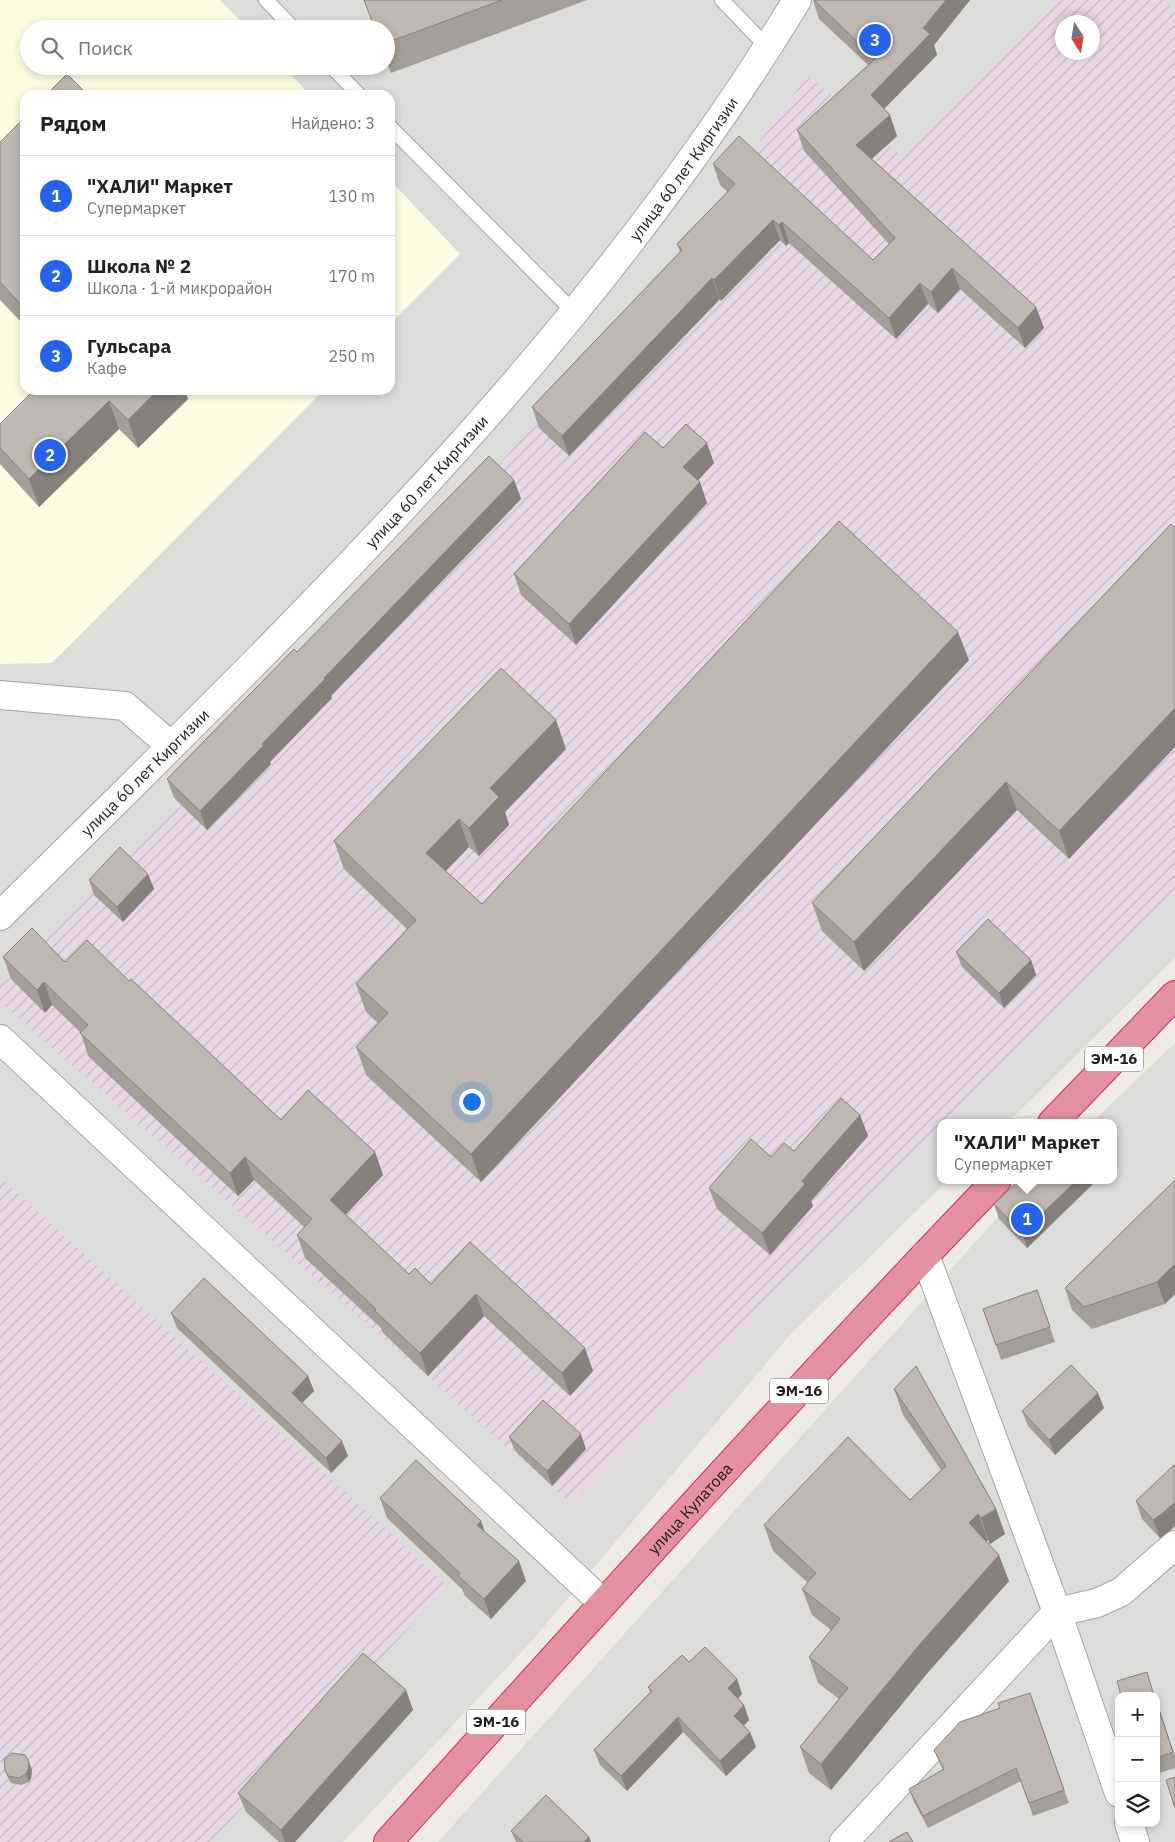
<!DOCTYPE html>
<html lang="ru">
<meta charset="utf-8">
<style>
:root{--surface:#fff;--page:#f6f6f6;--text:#202124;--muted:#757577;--line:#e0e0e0;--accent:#2563eb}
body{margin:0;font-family:"IBM Plex Sans",sans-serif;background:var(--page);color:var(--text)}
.controls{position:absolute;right:15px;bottom:15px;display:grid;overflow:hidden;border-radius:10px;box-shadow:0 2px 8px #0003}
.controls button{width:45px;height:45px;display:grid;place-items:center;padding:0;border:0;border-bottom:1px solid var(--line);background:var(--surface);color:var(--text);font:25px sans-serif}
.compass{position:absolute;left:1055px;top:15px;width:45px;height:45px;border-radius:50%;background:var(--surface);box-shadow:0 2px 8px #0003;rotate:168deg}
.you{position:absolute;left:471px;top:1101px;width:18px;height:18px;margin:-12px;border:4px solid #fff;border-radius:50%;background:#1a73e8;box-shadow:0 0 0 8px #1a73e833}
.badge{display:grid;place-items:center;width:32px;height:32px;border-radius:50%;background:var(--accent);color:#fff;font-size:16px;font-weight:700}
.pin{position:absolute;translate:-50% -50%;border:2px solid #fff;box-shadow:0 1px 5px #0006}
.popup{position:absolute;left:937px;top:1119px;width:180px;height:65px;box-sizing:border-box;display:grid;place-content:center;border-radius:10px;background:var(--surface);filter:drop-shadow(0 1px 4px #0005);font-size:16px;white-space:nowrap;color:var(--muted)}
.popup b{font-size:19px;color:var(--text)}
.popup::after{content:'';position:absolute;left:50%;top:100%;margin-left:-10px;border:10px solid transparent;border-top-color:var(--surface)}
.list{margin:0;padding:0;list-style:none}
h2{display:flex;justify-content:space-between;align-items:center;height:65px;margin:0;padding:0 20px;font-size:21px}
h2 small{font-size:16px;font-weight:400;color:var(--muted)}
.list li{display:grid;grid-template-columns:32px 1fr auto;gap:15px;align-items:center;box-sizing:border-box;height:80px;padding:0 20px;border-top:1px solid var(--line)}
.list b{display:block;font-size:19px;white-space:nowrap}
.list p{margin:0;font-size:16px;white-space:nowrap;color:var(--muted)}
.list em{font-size:16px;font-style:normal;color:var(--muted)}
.icon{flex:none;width:28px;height:28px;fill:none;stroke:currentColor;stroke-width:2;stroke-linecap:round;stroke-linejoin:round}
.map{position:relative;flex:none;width:1175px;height:1842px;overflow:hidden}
.search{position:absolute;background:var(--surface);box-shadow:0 2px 8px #0003;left:20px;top:20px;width:375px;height:55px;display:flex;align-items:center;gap:12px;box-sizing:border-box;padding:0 18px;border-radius:28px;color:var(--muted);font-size:19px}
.panel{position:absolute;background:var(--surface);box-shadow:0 2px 8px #0003;left:20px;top:90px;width:375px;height:305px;border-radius:15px}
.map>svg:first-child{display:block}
</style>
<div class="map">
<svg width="1175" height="1842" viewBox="0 0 1175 1842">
<defs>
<pattern id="industrial-furrows" width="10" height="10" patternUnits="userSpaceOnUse" patternTransform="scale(1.25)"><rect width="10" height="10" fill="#e8d7e4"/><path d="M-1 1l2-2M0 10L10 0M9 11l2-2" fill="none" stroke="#c7b8c3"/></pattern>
</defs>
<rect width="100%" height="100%" fill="#efece5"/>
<!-- residential -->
<g fill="#dcdcdb" fill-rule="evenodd">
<path d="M0,0h1175v958l-168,165h-66v57h7l-157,154 -260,308 -188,200h-343zM1062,22h30v30h-30zM29,29h357v37h-357zM25,95h365v295h-365z"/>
<path d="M1175,1043v799h-737l593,-662h82v-57h-22zM1119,1696h37v127h-37z"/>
</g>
<!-- industrial -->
<g fill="url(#industrial-furrows)" fill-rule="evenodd">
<path d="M1057,0h107l11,13v880l-227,230h-7v7l-370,373 -571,-501v-17l319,-320 310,-346 179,-244 95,83zM1062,22h30v30h-30z"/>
<path d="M0,1177l448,409 -237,256h-211z"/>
</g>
<!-- education -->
<g fill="#fcfde0">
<path d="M0,0h220l28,29h-219v37h254l27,29h-285v295h299l-272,273 -52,1z"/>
<path d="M390,180l70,74 -70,70z"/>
</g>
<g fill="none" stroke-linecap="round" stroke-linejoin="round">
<!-- lane casing -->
<g stroke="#a5a5a5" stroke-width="16">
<g id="lane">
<path d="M266,0l28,29"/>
<path d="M722,0l46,48"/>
<path d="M331,66l28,29"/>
<path d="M390,127l185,186"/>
</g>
</g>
<!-- street casing -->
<g stroke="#a5a5a5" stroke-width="30">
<g id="street">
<path d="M0,695l125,11 46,40"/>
<path id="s1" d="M0,916c287,-285 586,-567 797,-916"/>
<path d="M0,1039l603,564"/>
<path d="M925,1255l132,357 62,181"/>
<path d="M1129,1823l6,19"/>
<path d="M844,1842l213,-230 40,-9 24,-11 54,-47"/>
</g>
</g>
<!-- highway casing -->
<g stroke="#d22d60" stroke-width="30">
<g id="highway">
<path d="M1052,1123l123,-128"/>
<path id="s2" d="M388,1842c201,-223 401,-446 609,-662"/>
</g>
</g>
<!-- lane -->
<use href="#lane" stroke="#fff" stroke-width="14"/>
<!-- street -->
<use href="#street" stroke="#fff" stroke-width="28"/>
<!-- highway -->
<use href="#highway" stroke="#e2919d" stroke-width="28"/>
</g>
<!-- wall -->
<g fill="#a49e99">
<path d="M364,0h223l-196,73 -5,-13v-31z"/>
<path d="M813,0h157l-36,45 3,10 -53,54 13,27 -25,23 164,148 8,21 -19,20 -65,-59 -22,24 -10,-9 -32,35 -107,-96 -3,3 -6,-6 -59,61 -1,-2 -151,157 -30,-28 -7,-21 148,-155 -3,-8 51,-52 -8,-7 -7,-21 160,96 16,-16 -85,-93 -7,-21 71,-65 -49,-46z"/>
<path d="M25,117v209l-25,-26v-158z"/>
<path d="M34,390h150l4,9 -50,49 -19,-19 -80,78 -39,-43v-40z"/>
<path d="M714,463l-16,17 9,23 -131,142 -55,-50 -7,-21z"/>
<path d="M514,480l7,19 -190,197 1,2 -62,64 1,2 -64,66 -33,-32 -7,-19 130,-127z"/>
<path d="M1171,524l-102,335 -52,-49 -153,161 -42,-40 -10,-28z"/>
<path d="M969,660l-488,522 -115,-107 -10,-28 22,-24 -12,-11 -10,-28 51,-55 -63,-60 -10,-28 232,-92 -61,63 4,13 -30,31 -10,-9 -23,24 36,33z"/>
<path d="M148,874l6,15 -31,33 -29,-27 -5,-15z"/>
<path d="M956,952l75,8 5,15 -32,33 -42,-41z"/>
<path d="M3,957l62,5 64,19 152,139 94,32 8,23 -38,40 64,59 22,10 39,-42 123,129 -23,25 -86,-80 -56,60 -45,-43 -2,-5 -76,-70 -8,-23 7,-8 -50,-47 -16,16 -150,-140 -7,-23 -29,-28 -7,8 -34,-34z"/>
<path d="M860,1115l8,21 -57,65 2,5 -43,49 -53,-46 -8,-21 62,-31 23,-6z"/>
<path d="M1019,1180h78l-70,68 -28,-29 -5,-15z"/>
<path d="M1175,1180v114l-10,10 -73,25 -20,-19 -7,-22z"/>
<path d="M1037,1290l18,52 -54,18 -5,-15z"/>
<path d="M171,1313l137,63 6,15 -12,12 46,53 -17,17 -154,-145z"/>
<path d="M894,1389l102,120 9,25 -15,10 -2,-4 -2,1 23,40 -79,89 -99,120 -22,-17 -9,-26 39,-48 -21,-16 -9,-26 22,-27 -19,-15 -10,-26 6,-6 -35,-32 -9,-26 146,-25 31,-30 -38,-55z"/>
<path d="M1104,1408l-49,47 -27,-29 -6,-15z"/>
<path d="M509,1437l77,12 -34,37 -37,-35z"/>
<path d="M380,1498l104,33 42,50 -35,38 -26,-23 -3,-7 -75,-71z"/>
<path d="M1136,1501l35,29 -11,8 -18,-19z"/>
<path d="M689,1662l48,17 5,15 -4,5 6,6 5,15 -5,6 6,6 6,15 -30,29 -43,-44 -56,59 -27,-26 -6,-15 56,-58 -2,-5z"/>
<path d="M406,1690l7,20 -118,132h-16l-33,-30 -8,-19z"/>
<path d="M1030,1693l39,110 -36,13 -12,-35 -93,47 -14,-26 -5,-13 34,-19 -9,-20 66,-42z"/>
<path d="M1156,1699l19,58v11l-19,6z"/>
<path d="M5,1770h27l-1,8 -2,4 -8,3 -10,-2 -3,-5z"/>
<path d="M511,1831l78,6 2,5h-75z"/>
</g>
<!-- shaded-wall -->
<g fill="#86817d">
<path d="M946,0h24l-36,45 3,10 -59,60 -7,-20z"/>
<path d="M890,115l7,21 -33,30 -8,-21z"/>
<path d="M25,208v14l-4,-10z"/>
<path d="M773,220l7,20 -59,61 -7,-21z"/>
<path d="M782,222l7,21 -3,3 -7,-21z"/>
<path d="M952,268l8,21 -22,24 -7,-21z"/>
<path d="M712,278l8,21 -151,157 -7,-20z"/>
<path d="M920,283l8,21 -32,35 -7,-21z"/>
<path d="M1036,307l8,21 -19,20 -7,-20z"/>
<path d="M158,390h26l4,9 -50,49 -10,-28z"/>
<path d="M109,401l10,28 -80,78 -10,-28z"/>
<path d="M707,443l7,20 -23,25 -8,-21z"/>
<path d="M514,480l7,19 -190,197 1,2 -62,64 1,2 -64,66 -7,-19 124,-133z"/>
<path d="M700,482l7,21 -131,142 -7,-21z"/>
<path d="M958,632l11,28 -488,522 -10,-28z"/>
<path d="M1175,708v39l-106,112 -10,-28z"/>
<path d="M556,720l10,29 -61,63 4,13 -30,31 -10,-28 21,-40z"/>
<path d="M1006,782l11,28 -153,161 -10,-29z"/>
<path d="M459,819l10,28 -33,34 -10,-28z"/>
<path d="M148,874l6,15 -31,33 -6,-15z"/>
<path d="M1031,960l5,15 -32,33 -5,-15z"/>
<path d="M44,982l8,23 -7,8 -8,-23z"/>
<path d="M860,1115l8,21 -57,65 2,5 -43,49 -8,-22 40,-52z"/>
<path d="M375,1152l8,23 -45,48 -8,-23z"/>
<path d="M245,1157l9,23 -16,16 -8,-23z"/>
<path d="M1077,1180h20l-70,68 -5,-15z"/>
<path d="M1175,1264v30l-10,10 -8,-22z"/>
<path d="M476,1294l8,22 -56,60 -8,-23z"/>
<path d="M585,1348l8,23 -23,25 -8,-23z"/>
<path d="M308,1376l6,15 -17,17 -5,-15z"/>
<path d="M1098,1393l6,15 -49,47 -6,-15z"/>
<path d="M581,1434l5,15 -34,37 -5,-15z"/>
<path d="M342,1441l6,15 -17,17 -5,-15z"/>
<path d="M1175,1502v24l-4,4 -11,8 -7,-18z"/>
<path d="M996,1509l9,25 -15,10 -9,-26z"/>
<path d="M978,1514l10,26 -10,9 -9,-26z"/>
<path d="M481,1521l7,20 -11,-16z"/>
<path d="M999,1555l10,26 -79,89 -99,120 -10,-26 99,-120z"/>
<path d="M519,1561l7,20 -35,38 -7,-20z"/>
<path d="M737,1679l5,15 -9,9 -5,-15z"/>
<path d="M406,1690l7,20 -118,132h-10l-4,-12z"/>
<path d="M1156,1699l19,58v1l-19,-57z"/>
<path d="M744,1705l5,15 -10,10 -5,-14z"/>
<path d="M678,1717l5,15 -56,59 -6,-15z"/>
<path d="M750,1732l6,15 -30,29 -6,-15z"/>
<path d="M29,1762l3,8 -1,8 -2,4 -3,-8z"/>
<path d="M589,1837l2,5h-7z"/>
</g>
<!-- building -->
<g fill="#bfb8b2" stroke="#86817d">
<path d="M364,0h138l-116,43v-14h-11z"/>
<path d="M814,0h132l-23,28 7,6 -59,61 19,20 -34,30 180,162 -18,21 -66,-60 -21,24 -11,-9 -31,35 -107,-96 -3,3 -6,-5 -59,60 -2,-2 -150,158 -30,-29 150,-157 -5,-6 58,-60 -22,-20 26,-28 134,124 22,-22 -98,-108 78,-71z"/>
<path d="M67,74l21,21h-42z"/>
<path d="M25,117v91l-4,4 4,3v94l-25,-27v-140z"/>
<path d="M34,390h124l-30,30 -19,-19 -80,78 -29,-31v-24z"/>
<path d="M686,424l21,19 -24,24 17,15 -131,142 -55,-50 131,-142 18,16z"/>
<path d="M489,456l25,24 -190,198 1,1 -63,65 2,1 -64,66 -33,-32 127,-130 3,3z"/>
<path d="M839,521l119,111 -487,522 -115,-107 32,-34 -32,-29 60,-64 -82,-79 167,-173 55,52 -66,68 9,9 -30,31 -10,-9 -33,34 56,51z"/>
<path d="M1171,524l4,4v180l-116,123 -53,-49 -152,160 -42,-39z"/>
<path d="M120,847l28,27 -31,33 -28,-27z"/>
<path d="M988,919l43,41 -32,33 -43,-41z"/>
<path d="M32,928l33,34 22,-22 42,41 2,-2 150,141 27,-30 67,62 -45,48 79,74 6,-6 16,16 39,-42 115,106 -23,25 -86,-79 -56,59 -45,-42 1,-2 -79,-74 15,-16 -67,-62 -15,16 -150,-140 8,-8 -44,-43 -7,8 -34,-33z"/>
<path d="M841,1098l19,17 -58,66 3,3 -43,49 -53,-45 42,-49 20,18 13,-14 10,8z"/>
<path d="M1019,1180h58l-55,53 -28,-29z"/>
<path d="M1175,1180v84l-18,18 -73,25 -19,-19z"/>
<path d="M204,1278l104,98 -16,17 50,48 -16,17 -155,-145z"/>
<path d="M1037,1290l13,37 -54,18 -13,-36z"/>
<path d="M1071,1365l27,28 -49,47 -27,-29z"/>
<path d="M916,1366l80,143 -15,9 -3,-4 -9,9 30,32 -79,89 -99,120 -21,-17 48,-59 -39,-31 31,-38 -38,-30 14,-16 -52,-48 84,-88 62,63 36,-34 -52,-77z"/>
<path d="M543,1400l38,34 -34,37 -38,-34z"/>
<path d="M416,1460l65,61 -4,4 42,36 -35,38 -26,-23 2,-3 -80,-75z"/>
<path d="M1175,1464v38l-11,10 -11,8 -17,-19z"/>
<path d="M705,1647l32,32 -9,9 16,17 -10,11 16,16 -30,29 -42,-44 -57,59 -27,-26 58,-59 -4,-4 34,-32 7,7z"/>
<path d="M363,1653l43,37 -125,140 -43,-37z"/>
<path d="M1147,1672l7,24h-33l-4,-15z"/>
<path d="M1030,1693l34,97 -35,13 -13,-35 -93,48 -14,-27 35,-20 -10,-19 26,-28 40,-14 -2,-5z"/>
<path d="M1156,1701l17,51 -17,6z"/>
<path d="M12,1753l13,2 4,7 -1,8 -2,4 -7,4 -11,-2 -3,-6 -1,-11z"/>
<path d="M1175,1777v31l-9,-28z"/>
<path d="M546,1795l43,42 -5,5h-61l-12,-11z"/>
<path d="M907,1832l6,10h-24z"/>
</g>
<g text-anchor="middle" stroke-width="4" stroke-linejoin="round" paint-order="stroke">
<!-- shield labels -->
<g fill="#fff" stroke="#626262" stroke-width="1">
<rect x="1085" y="1046.5" width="58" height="25" rx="4"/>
<rect x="770" y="1378.5" width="58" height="25" rx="4"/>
<rect x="467" y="1709.5" width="58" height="25" rx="4"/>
</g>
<g font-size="15" font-weight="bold" fill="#1e1e1e">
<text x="1114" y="1064">ЭМ-16</text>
<text x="799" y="1396">ЭМ-16</text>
<text x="496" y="1727">ЭМ-16</text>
</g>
<!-- street labels -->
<g font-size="16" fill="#1e1e1e" stroke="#fff">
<text dy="6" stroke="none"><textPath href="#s1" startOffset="1014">улица 60 лет Киргизии</textPath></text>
<text dy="6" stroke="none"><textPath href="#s1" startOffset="609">улица 60 лет Киргизии</textPath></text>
<text dy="6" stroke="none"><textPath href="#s1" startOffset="204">улица 60 лет Киргизии</textPath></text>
<text dy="6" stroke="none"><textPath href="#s2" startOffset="450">улица Кулатова</textPath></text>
</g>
</g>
</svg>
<div class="controls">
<button>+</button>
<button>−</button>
<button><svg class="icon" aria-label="layers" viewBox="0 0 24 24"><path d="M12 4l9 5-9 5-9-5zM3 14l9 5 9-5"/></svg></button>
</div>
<svg class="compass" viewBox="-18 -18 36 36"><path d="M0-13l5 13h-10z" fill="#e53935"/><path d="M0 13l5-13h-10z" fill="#757577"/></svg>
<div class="you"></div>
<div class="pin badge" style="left:1027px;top:1219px">1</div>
<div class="popup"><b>&quot;ХАЛИ&quot; Маркет</b>Супермаркет</div>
<div class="pin badge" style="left:50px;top:455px">2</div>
<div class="pin badge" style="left:875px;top:40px">3</div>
<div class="search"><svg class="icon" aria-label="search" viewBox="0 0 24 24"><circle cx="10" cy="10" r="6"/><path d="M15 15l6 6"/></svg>Поиск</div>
<section class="panel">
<h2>Рядом<small>Найдено: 3</small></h2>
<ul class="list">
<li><span class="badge">1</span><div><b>&quot;ХАЛИ&quot; Маркет</b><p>Супермаркет</p></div><em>130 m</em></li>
<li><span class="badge">2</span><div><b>Школа № 2</b><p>Школа · 1-й микрорайон</p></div><em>170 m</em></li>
<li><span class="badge">3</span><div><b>Гульсара</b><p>Кафе</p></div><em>250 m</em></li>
</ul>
</section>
</div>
